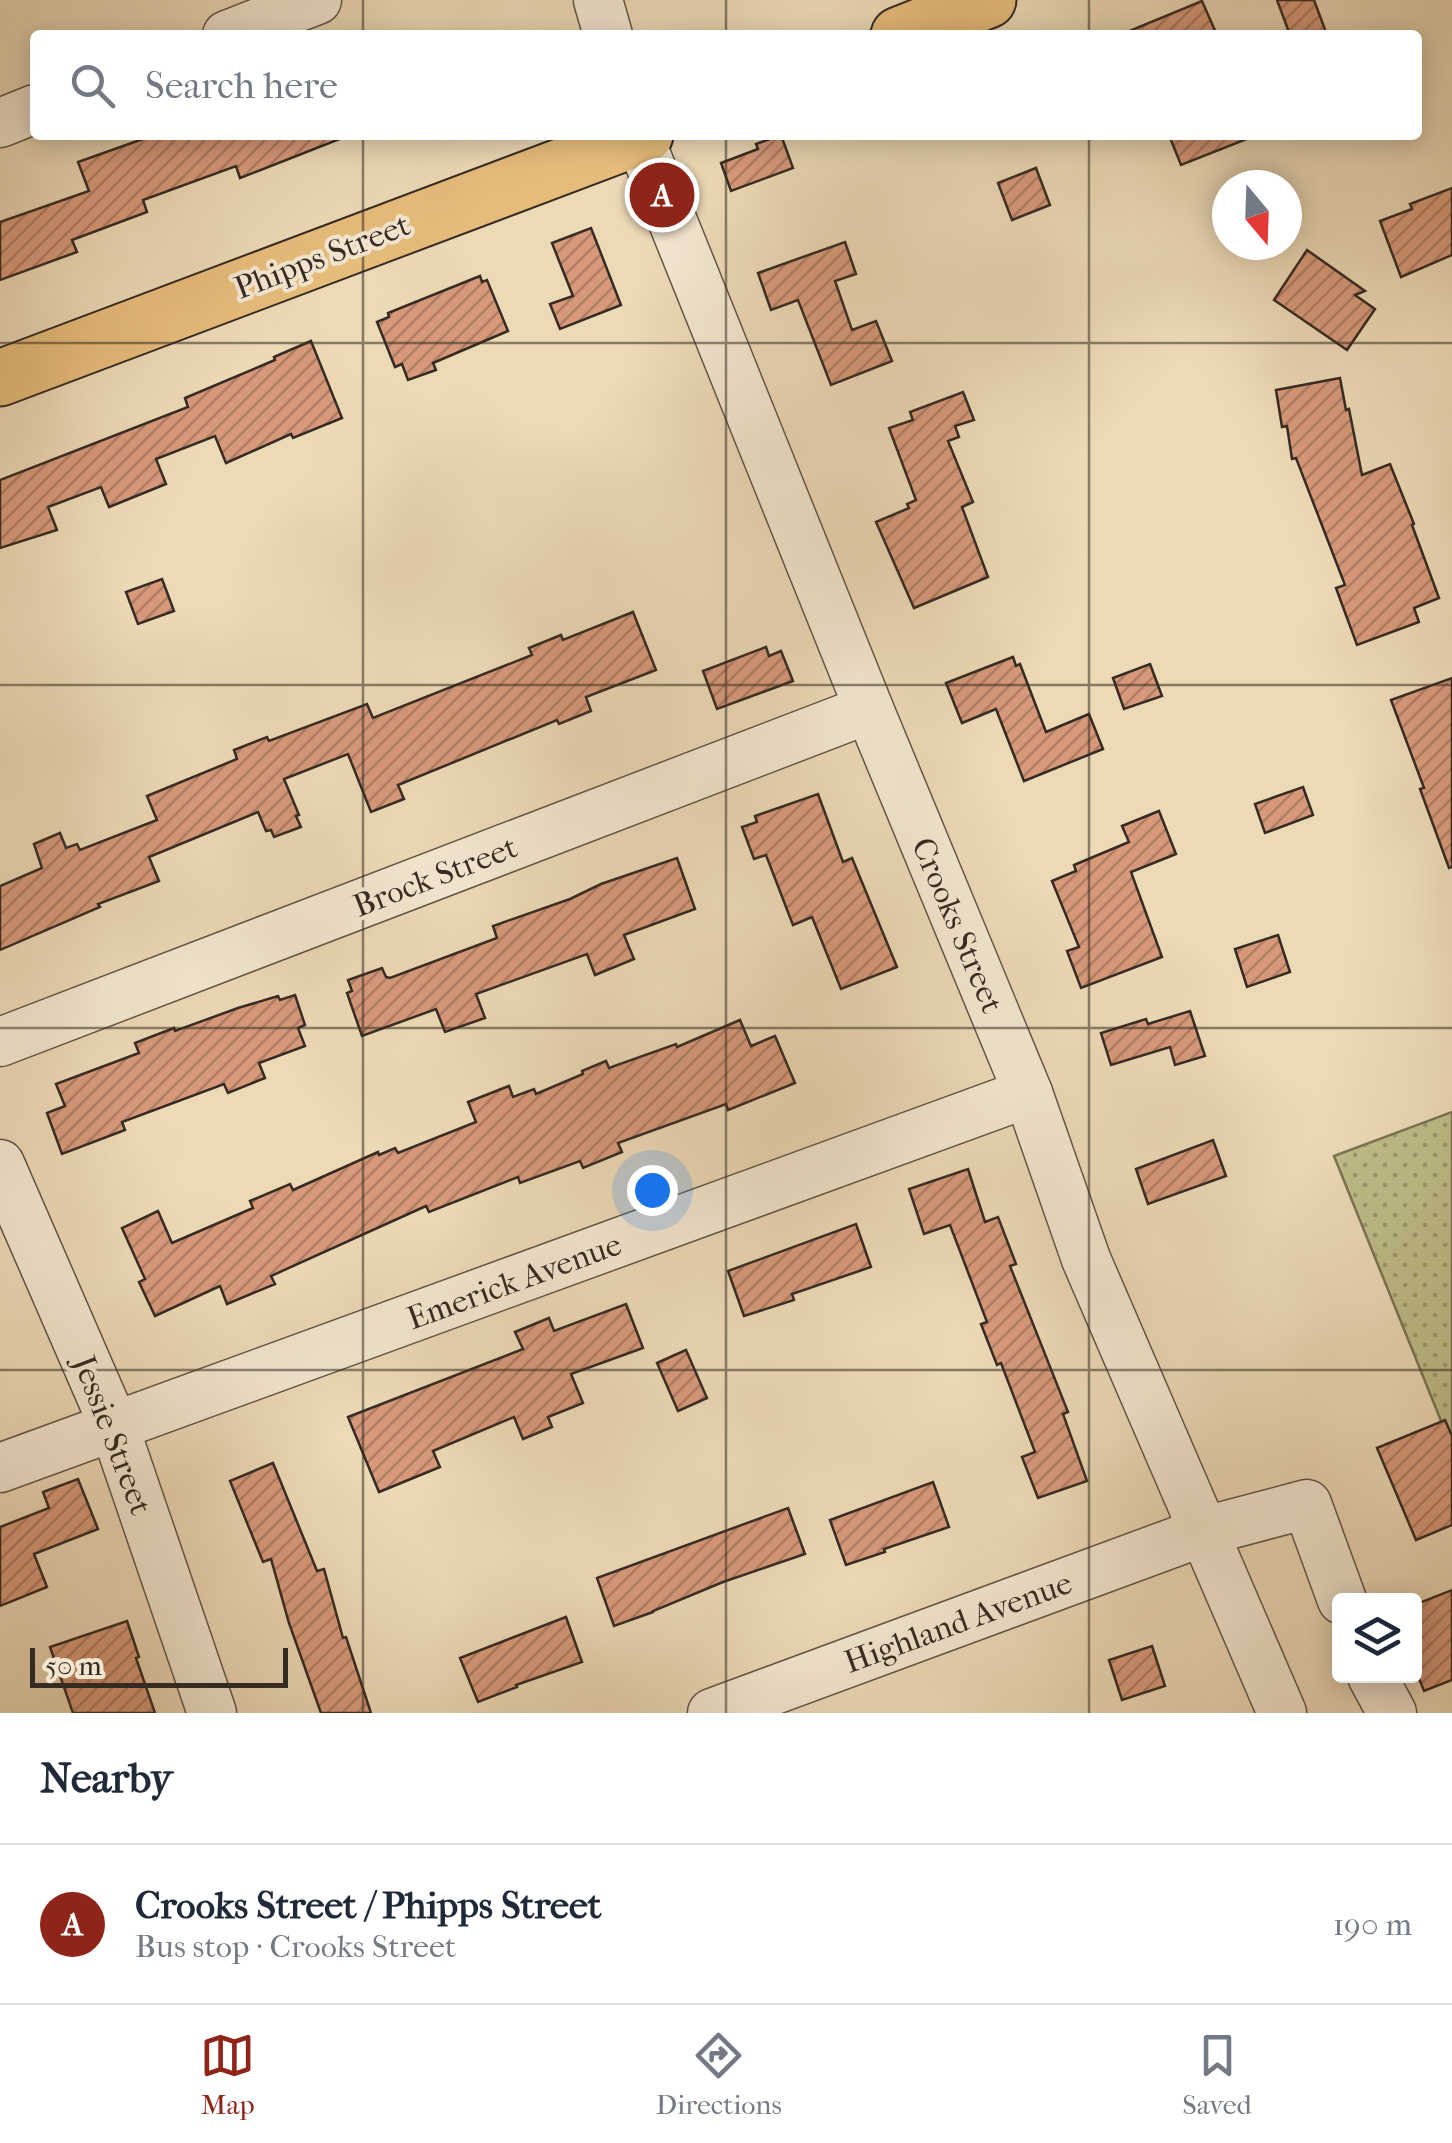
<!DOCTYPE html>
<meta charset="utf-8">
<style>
:root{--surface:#fff;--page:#f6f6f7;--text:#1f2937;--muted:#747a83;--line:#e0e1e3;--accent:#8f2418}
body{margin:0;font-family:"IM FELL French Canon",serif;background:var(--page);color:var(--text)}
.controls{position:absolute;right:30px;bottom:30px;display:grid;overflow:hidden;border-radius:10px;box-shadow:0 5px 25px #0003}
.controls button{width:90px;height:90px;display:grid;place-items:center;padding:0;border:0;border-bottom:2px solid var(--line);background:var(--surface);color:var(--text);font:50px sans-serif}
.compass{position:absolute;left:1212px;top:170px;width:90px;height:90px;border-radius:50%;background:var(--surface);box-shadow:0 5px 25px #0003;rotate:161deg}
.scale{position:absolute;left:30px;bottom:25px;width:258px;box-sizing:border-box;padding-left:10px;border:5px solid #352b23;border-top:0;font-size:28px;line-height:35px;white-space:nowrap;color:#352b23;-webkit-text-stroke:8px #f3e6d0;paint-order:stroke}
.you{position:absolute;left:652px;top:1190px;width:35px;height:35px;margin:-25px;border:8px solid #fff;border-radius:50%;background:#1a73e8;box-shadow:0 0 0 15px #1a73e833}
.badge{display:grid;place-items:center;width:65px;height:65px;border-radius:50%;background:var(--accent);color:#fff;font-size:32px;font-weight:700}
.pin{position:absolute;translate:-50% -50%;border:5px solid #fff;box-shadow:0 2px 10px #0006}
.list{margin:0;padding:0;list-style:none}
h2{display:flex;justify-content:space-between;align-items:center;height:130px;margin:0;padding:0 40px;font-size:42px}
h2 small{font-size:32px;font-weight:400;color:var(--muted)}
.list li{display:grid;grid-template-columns:65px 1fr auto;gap:30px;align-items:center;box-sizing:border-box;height:160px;padding:0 40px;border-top:2px solid var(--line)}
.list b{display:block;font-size:38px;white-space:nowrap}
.list p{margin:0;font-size:32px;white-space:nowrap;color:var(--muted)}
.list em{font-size:32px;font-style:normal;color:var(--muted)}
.icon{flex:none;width:55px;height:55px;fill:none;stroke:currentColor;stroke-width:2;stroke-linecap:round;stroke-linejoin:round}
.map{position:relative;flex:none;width:1452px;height:1713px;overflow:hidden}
.search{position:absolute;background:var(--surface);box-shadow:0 5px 25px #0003;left:30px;right:30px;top:30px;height:110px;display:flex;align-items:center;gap:25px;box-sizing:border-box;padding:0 35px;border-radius:10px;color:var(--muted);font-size:38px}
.sheet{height:290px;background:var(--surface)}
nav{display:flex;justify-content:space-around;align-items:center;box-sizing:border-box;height:140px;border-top:2px solid var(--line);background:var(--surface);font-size:28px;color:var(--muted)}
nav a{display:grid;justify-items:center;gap:5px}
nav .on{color:var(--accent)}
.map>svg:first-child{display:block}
</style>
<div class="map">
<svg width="1452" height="1713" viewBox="0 0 1452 1713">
<defs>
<pattern id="grass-dots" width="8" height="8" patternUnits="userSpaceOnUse" patternTransform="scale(2.5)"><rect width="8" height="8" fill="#bebd89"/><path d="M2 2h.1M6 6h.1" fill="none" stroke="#9b9a70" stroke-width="1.8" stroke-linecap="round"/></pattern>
<pattern id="building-hatch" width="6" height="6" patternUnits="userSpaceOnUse" patternTransform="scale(2.5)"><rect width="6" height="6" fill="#d7997a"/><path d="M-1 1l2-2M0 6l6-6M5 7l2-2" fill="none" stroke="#af7d64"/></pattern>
</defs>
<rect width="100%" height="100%" fill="#ecd9b6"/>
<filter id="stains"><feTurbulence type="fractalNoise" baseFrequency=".002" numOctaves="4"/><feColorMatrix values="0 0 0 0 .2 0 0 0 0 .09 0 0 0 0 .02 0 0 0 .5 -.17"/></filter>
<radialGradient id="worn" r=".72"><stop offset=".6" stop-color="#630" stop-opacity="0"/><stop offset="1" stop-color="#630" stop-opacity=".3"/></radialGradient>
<!-- grass -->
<path fill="url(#grass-dots)" stroke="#7a7456" stroke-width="2.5" d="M1452,1112v336l-118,-292z"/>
<!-- building -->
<g fill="url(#building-hatch)" stroke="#352b23" stroke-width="2.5">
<path d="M1277,0h37l13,35h-37z"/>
<path d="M1202,1l15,34h-95v-1z"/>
<path d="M154,135h191v2l-105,41 -4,-12 -93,34 4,12 -75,28 5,12 -77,28v-58l89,-31 -11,-29z"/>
<path d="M781,135l12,33 -62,23 -10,-28 37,-14 -2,-5z"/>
<path d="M1169,135h83v2l-71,28z"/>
<path d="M1036,168l14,37 -38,15 -14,-37z"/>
<path d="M1452,188v67l-51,22 -21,-56 32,-12 -2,-5z"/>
<path d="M591,228l30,77 -61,24 -10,-25 23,-8 -21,-53z"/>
<path d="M845,242l11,32 -21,7 17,49 24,-9 16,40 -61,24 -33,-85 -27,10 -13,-37z"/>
<path d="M1307,250l58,41 -10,4 20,14 -28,41 -73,-50z"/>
<path d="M480,276l2,6 5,-2 21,51 -75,32 3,7 -28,10 -6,-16 -7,3 -18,-45 12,-5 -1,-4z"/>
<path d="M311,341l31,77 -49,20 -2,-4 -65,29 -11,-27 -59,23 10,25 -57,23 -8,-20 -53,20 9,23 -57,18v-68l188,-73 -3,-9 90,-38 -1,-3z"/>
<path d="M1340,378l6,32 3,-1 13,66 28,-11 24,60 -2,1 27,73 -25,10 5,14 -62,23 -21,-57 9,-3 -49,-127 -4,1 -5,-33 -5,1 -6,-37z"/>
<path d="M963,392l11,28 -19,6 4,11 -11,4 25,61 -11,5 26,70 -74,31 -38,-86 33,-14 -2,-4 9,-4 -27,-72 24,-8 -3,-8z"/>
<path d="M162,579l12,32 -36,13 -12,-32z"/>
<path d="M633,612l23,58 -70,27 5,14 -32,13 -2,-4 -159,65 6,14 -33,13 -23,-58 -64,25 15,36 -3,1 5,11 -27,10 -3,-7 -5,1 -8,-19 -109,45 10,24 -61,23 2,3 -100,43v-64l42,-18 -8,-24 26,-11 6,15 11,-4 3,6 77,-30 -10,-24 90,-37 -3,-9 33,-13 2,4 98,-37 6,14 159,-63 -3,-7 32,-13 2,5z"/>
<path d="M766,647l3,9 12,-5 12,30 -76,28 -14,-38z"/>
<path d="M1013,657l3,9 4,-2 26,68 43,-18 14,35 -79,32 -28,-72 -34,14 -16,-40z"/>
<path d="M1150,664l12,32 -38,13 -11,-31z"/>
<path d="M1452,678v189l-3,1 -29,-79 4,-1 -33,-88z"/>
<path d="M1303,787l10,28 -48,18 -10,-29z"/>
<path d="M818,794l25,68 9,-4 45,109 -56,22 -29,-72 -19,8 -27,-70 -12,4 -12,-32 15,-5 -2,-6z"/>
<path d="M1159,811l17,43 -45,18 31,85 -81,31 -14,-37 12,-4 -27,-66 24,-10 -2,-6 55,-23 -7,-16z"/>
<path d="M677,858l18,51 -71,26 10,24 -39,16 -8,-21 -111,40 9,24 -40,14 -9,-23 -74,27 -15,-43 5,-2 -4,-11 34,-12 4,9 4,1 107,-40 -4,-12 77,-27 31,-15z"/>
<path d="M1278,935l12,37 -43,15 -12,-38z"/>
<path d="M295,995l10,30 -7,3 7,18 -46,17 6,15 -37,15 -4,-9 -102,38 3,8 -63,24 -15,-41 18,-7 -9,-22 83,-31 -4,-10 39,-15 1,3 63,-23 40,-12 2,4z"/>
<path d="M1190,1011l15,45 -30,9 -5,-18 -59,18 -10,-32 45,-14 2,5z"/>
<path d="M740,1020l11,26 24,-10 20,47 -67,27 -2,-6 -108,39 4,9 -39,16 -3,-7 -60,22 -2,-6 -89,35 -3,-6 -155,70 4,8 -48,20 -7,-18 -65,30 -16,-34 6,-3 -23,-51 36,-17 14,32 81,-35 -3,-7 40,-17 3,6 85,-38 1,3 16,-7 3,5 78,-31 -8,-20 41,-16 4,11 21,-8 2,5 47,-20 -1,-3 24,-10 3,7 67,-24 1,3z"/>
<path d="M1213,1140l13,36 -78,28 -12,-35z"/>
<path d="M968,1169l17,53 13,-5 18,47 -6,2 58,146 -5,2 24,67 -49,17 -16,-41 13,-5 -34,-89 -4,2 -16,-41 6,-2 -37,-97 -26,9 -15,-45z"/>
<path d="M856,1224l15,43 -79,27 2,6 -50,16 -16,-45z"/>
<path d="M626,1304l17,44 -72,26 12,29 -35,14 4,10 -29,12 -9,-22 -81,34 7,16 -61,25 -31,-75 175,-68 -8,-17 34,-14 5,13z"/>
<path d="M686,1350l21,48 -29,13 -21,-48z"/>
<path d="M1445,1420l7,16v89l-36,15 -39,-92z"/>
<path d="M273,1463l44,108 7,-2 19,69 3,-1 25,76h-50l-32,-90 -18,-64 -8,3 -33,-81z"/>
<path d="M78,1479l20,50 -64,25 13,33 -47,19v-79l49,-19 -6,-16z"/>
<path d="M933,1482l16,45 -65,22 1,3 -39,13 -16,-45z"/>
<path d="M788,1508l17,46 -82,28 -70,29v1l-39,14 -17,-48z"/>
<path d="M1452,1590v90l-28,11 -10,-25v-61z"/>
<path d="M566,1617l16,45 -66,23 1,2 -39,15 -18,-44z"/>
<path d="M127,1621l12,36 -3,1 19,55h-82l-23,-66z"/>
<path d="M1152,1646l13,40 -43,14 -13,-40z"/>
</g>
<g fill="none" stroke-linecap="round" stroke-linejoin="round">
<!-- minor casing -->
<g stroke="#635648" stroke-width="51">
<g id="minor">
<path d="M598,0l10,35"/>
<path d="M227,35l90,-35"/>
<path d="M0,123l35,-14"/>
<path d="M638,135l231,574 159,384 58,166 196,454"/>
<path d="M0,1042l869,-333"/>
<path d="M0,1164l114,262 98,287"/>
<path d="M0,1468l1028,-375"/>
<path d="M1372,1676l20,37"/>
<path d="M712,1713l493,-182 102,-27 35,96"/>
</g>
</g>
<!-- major casing -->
<g stroke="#352b23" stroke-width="59">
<g id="major">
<path d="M899,35l89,-35"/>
<path d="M0,378l645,-243"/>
</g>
</g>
<!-- minor -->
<use href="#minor" stroke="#f3e6d0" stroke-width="48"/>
<!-- major -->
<use href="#major" stroke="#e6bc7b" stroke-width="55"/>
</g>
<!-- grid -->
<path fill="none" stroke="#352b23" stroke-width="2.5" stroke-opacity="0.55" d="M363,0v35M726,0v35M1089,0v35M363,135v1578M726,135v1578M1089,135v1578M0,343h1452M0,685h1452M0,1028h1452M0,1370h1452"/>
<g text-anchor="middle" stroke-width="8" stroke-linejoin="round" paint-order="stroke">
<!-- street labels -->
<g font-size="32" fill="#352b23" stroke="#f3e6d0">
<text transform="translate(322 256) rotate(-21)" y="11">Phipps Street</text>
<text transform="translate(435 876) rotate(-21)" y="11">Brock Street</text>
<text transform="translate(958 925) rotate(67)" y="11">Crooks Street</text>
<text transform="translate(514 1281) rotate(-20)" y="11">Emerick Avenue</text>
<text transform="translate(113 1435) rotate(69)" y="11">Jessie Street</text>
<text transform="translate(958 1622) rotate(-20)" y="11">Highland Avenue</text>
</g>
</g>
<rect width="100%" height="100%" filter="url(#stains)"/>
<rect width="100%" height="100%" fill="url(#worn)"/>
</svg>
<div class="controls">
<button><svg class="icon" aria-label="layers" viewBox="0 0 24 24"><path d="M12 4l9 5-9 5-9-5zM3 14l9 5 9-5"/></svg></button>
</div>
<svg class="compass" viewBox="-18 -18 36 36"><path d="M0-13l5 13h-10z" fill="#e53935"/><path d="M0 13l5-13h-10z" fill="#747a83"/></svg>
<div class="scale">50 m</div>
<div class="you"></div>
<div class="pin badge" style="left:662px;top:195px">A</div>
<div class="search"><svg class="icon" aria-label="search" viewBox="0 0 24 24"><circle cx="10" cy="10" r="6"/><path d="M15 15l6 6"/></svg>Search here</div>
</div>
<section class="sheet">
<h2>Nearby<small></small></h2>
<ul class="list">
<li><span class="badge">A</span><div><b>Crooks Street / Phipps Street</b><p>Bus stop · Crooks Street</p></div><em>190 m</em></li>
</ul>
</section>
<nav>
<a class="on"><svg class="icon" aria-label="map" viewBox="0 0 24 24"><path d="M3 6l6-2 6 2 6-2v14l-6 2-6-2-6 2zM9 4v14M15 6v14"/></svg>Map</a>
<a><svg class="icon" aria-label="directions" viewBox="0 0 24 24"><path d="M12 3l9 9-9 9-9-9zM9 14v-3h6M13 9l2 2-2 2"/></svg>Directions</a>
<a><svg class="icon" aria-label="saved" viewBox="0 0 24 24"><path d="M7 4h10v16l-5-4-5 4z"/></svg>Saved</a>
</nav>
